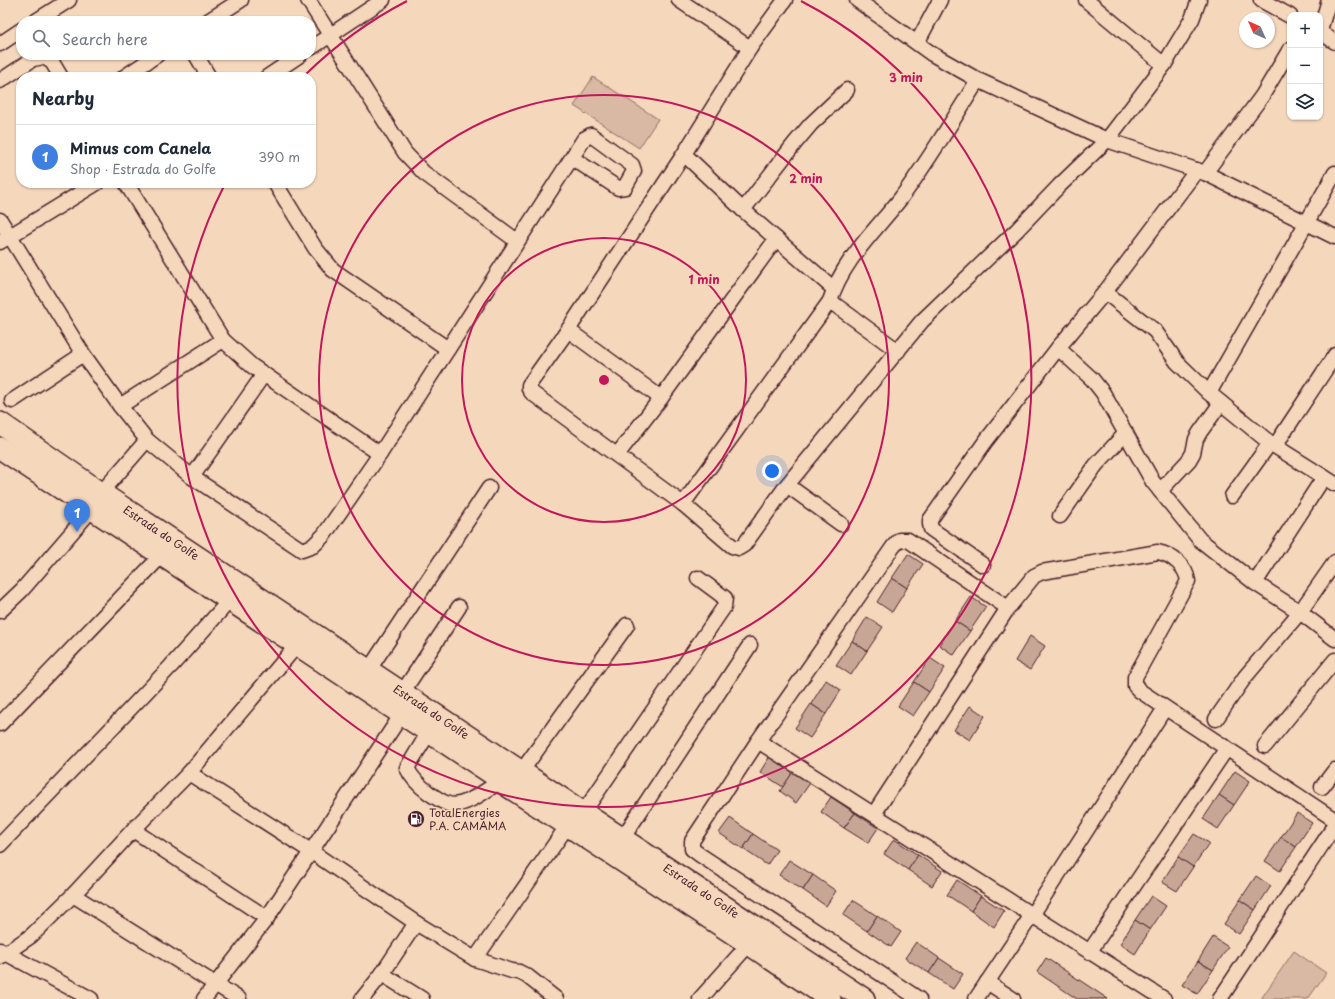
<!DOCTYPE html>
<meta charset="utf-8">
<style>
:root{--surface:#fff;--page:#f6f6f7;--text:#1f2937;--muted:#747a83;--line:#e0e1e3;--accent:#4a1f2b}
body{margin:0;font-family:"Playpen Sans",sans-serif;background:var(--page);color:var(--text)}
.controls{position:absolute;right:12px;top:12px;display:grid;overflow:hidden;border-radius:8px;box-shadow:0 1px 3px #0004}
.controls button{width:36px;height:36px;display:grid;place-items:center;padding:0;border:0;border-bottom:1px solid var(--line);background:var(--surface);color:var(--text);font:20px sans-serif}
.compass{position:absolute;left:1239px;top:12px;width:36px;height:36px;border-radius:50%;background:var(--surface);box-shadow:0 1px 3px #0004;rotate:315deg}
.you{position:absolute;left:772px;top:471px;width:14px;height:14px;margin:-10px;border:3px solid #fff;border-radius:50%;background:#1a73e8;box-shadow:0 0 0 6px #1a73e833}
.badge{display:grid;place-items:center;width:26px;height:26px;border-radius:50%;background:var(--accent);color:#fff;font-size:13px;font-weight:700}
.pin{position:absolute;translate:-50% -33px;filter:drop-shadow(0 1px 2px #0008)}
.pin::after{content:'';position:absolute;top:21px;width:14px;height:12px;background:inherit;clip-path:polygon(0 0,100% 0,50% 100%)}
.list{margin:0;padding:0;list-style:none}
h2{display:flex;justify-content:space-between;align-items:center;height:52px;margin:0;padding:0 16px;font-size:17px}
h2 small{font-size:13px;font-weight:400;color:var(--muted)}
.list li{display:grid;grid-template-columns:26px 1fr auto;gap:12px;align-items:center;box-sizing:border-box;height:64px;padding:0 16px;border-top:1px solid var(--line)}
.list b{display:block;font-size:15px;white-space:nowrap}
.list p{margin:0;font-size:13px;white-space:nowrap;color:var(--muted)}
.list em{font-size:13px;font-style:normal;color:var(--muted)}
.icon{flex:none;width:22px;height:22px;fill:none;stroke:currentColor;stroke-width:2;stroke-linecap:round;stroke-linejoin:round}
.map{position:relative;flex:none;width:1335px;height:999px;overflow:hidden}
.search{position:absolute;background:var(--surface);box-shadow:0 1px 3px #0004;left:16px;top:16px;width:300px;height:44px;display:flex;align-items:center;gap:10px;box-sizing:border-box;padding:0 14px;border-radius:16px;color:var(--muted);font-size:15px}
.panel{position:absolute;background:var(--surface);box-shadow:0 1px 3px #0004;left:16px;top:72px;width:300px;height:116px;border-radius:16px}
.map>svg:first-child{display:block}
</style>
<div class="map">
<svg width="1335" height="999" viewBox="0 0 1335 999">
<rect width="100%" height="100%" fill="#f5d7bb"/>
<filter id="ink" filterUnits="userSpaceOnUse"><feTurbulence type="fractalNoise" baseFrequency=".025" numOctaves="2"/><feDisplacementMap in="SourceGraphic" scale="8" xChannelSelector="R" yChannelSelector="G"/><feConvolveMatrix kernelMatrix="1 2 1 2 8 2 1 2 1" color-interpolation-filters="sRGB"/></filter>
<g filter="url(#ink)">
<!-- green -->
<g fill="#d9b9a3" stroke="#926c67">
<path d="M593,77l65,42 -19,29 -65,-42z"/>
<path d="M1294,951l32,22 -18,26h-47z"/>
</g>
<!-- building -->
<g fill="#c8a695" stroke="#4a1f2b">
<path d="M908,554l15,10 -16,24 -15,-10z"/>
<path d="M892,578l15,10 -15,24 -15,-10z"/>
<path d="M971,597l15,10 -16,24 -15,-10z"/>
<path d="M867,617l16,10 -16,24 -15,-10z"/>
<path d="M955,621l15,10 -16,24 -15,-10z"/>
<path d="M1030,636l15,10 -15,24 -15,-9z"/>
<path d="M852,641l15,10 -16,24 -15,-10z"/>
<path d="M930,658l15,10 -16,24 -15,-10z"/>
<path d="M826,680l15,10 -15,24 -15,-10z"/>
<path d="M914,682l15,10 -16,24 -15,-10z"/>
<path d="M811,704l15,10 -16,24 -15,-10z"/>
<path d="M970,706l15,10 -15,24 -16,-10z"/>
<path d="M770,756l23,16 -10,15 -23,-15z"/>
<path d="M1235,771l15,10 -16,24 -15,-10z"/>
<path d="M793,772l17,11 -14,20 -16,-12z"/>
<path d="M1219,795l15,10 -16,24 -15,-10z"/>
<path d="M831,797l24,16 -11,15 -23,-16z"/>
<path d="M855,813l23,15 -10,15 -24,-15z"/>
<path d="M1297,813l15,10 -16,24 -15,-10z"/>
<path d="M730,818l23,16 -10,15 -24,-16z"/>
<path d="M753,834l24,16 -10,15 -24,-16z"/>
<path d="M1194,834l15,9 -16,24 -15,-10z"/>
<path d="M1281,837l15,10 -16,24 -15,-10z"/>
<path d="M894,839l24,16 -10,15 -24,-16z"/>
<path d="M918,855l24,16 -10,15 -24,-16z"/>
<path d="M1178,857l15,10 -16,24 -15,-9z"/>
<path d="M789,860l24,15 -10,15 -24,-15z"/>
<path d="M813,875l23,16 -10,15 -23,-16z"/>
<path d="M1256,876l15,10 -16,24 -15,-10z"/>
<path d="M957,880l24,16 -10,15 -24,-16z"/>
<path d="M981,896l23,15 -10,16 -23,-16z"/>
<path d="M1151,896l15,10 -16,24 -15,-10z"/>
<path d="M853,900l24,16 -10,15 -24,-16z"/>
<path d="M1240,900l15,10 -16,24 -15,-10z"/>
<path d="M877,916l24,16 -10,15 -24,-16z"/>
<path d="M1135,920l15,10 -15,24 -15,-10z"/>
<path d="M1213,937l15,10 -15,23 -15,-9z"/>
<path d="M916,942l23,16 -10,15 -24,-15z"/>
<path d="M939,958l24,16 -10,15 -24,-16z"/>
<path d="M1046,958l62,41h-31l-40,-27z"/>
<path d="M1198,961l15,9 -16,24 -15,-9z"/>
</g>
<g fill="none" stroke-linecap="round" stroke-linejoin="round">
<!-- minor casing -->
<g stroke="#4a1f2b" stroke-width="17">
<g id="minor">
<path d="M308,0l97,153 19,20 93,68"/>
<path d="M679,0l71,48"/>
<path d="M785,0l-35,48 -66,106 -116,176 -39,55v4l3,4 151,111 49,42 7,2 5,-3 43,-60 135,-164 95,-91 42,-44 48,-46 57,-75 28,-46 7,-19"/>
<path d="M857,0l75,54 46,26 129,60 98,33 130,64"/>
<path d="M1086,0l78,65"/>
<path d="M1261,0l29,16"/>
<path d="M36,21l33,-21"/>
<path d="M208,21l33,-21"/>
<path d="M1320,30l9,-30"/>
<path d="M1320,32l15,10"/>
<path d="M917,43l23,-43"/>
<path d="M0,44l21,-14"/>
<path d="M311,48l72,-48"/>
<path d="M196,55l13,22"/>
<path d="M124,77l33,-22"/>
<path d="M267,77l33,-22"/>
<path d="M0,81l33,-22 11,-2 8,5 9,15"/>
<path d="M684,154l59,56 91,79"/>
<path d="M1205,173l57,-77 28,-47"/>
<path d="M1335,173l-126,220 61,50 65,41"/>
<path d="M126,183l97,157 29,26 128,88"/>
<path d="M275,183l40,65 18,22 115,79"/>
<path d="M743,210l52,-67 16,-19 36,-34"/>
<path d="M0,220l83,134 37,52 27,34 45,37 110,73 11,-4 11,-11 56,-81 204,-315 7,-4 41,30 2,6 -9,16 -7,1 -46,-30"/>
<path d="M0,242l97,-59"/>
<path d="M1105,292l50,39 22,31 32,31"/>
<path d="M830,301l68,50"/>
<path d="M568,330l93,68"/>
<path d="M1058,348l34,31 11,14 50,89 47,58 55,43 45,29 35,27"/>
<path d="M12,401l71,-47"/>
<path d="M120,406l103,-66"/>
<path d="M1275,446l60,-91"/>
<path d="M617,455l44,-57 115,-159"/>
<path d="M192,477l72,-103"/>
<path d="M787,485l54,39"/>
<path d="M1160,491l29,-31 4,-7 3,-14 4,-7 21,-29"/>
<path d="M101,493l46,-53"/>
<path d="M1232,496l38,-53"/>
<path d="M683,504l147,-203c12,-40 46,-71 71,-103 28,-38 52,-78 77,-118"/>
<path d="M1060,516l36,-51 30,-32"/>
<path d="M983,565l-52,-36 -1,-5v-4l55,-78 73,-94 47,-56 92,-122"/>
<path d="M1255,583l69,-106"/>
<path d="M0,611l22,-21 70,-81"/>
<path d="M368,671l121,-183"/>
<path d="M402,693l57,-86"/>
<path d="M1216,719l29,-42 55,-65 35,-50"/>
<path d="M0,724l162,-169"/>
<path d="M429,732l-22,36c5,11 14,19 22,25 6,4 13,9 19,11 15,5 40,-15 52,-23"/>
<path d="M758,741l406,258"/>
<path d="M1265,746l70,-86"/>
<path d="M521,772l106,-147"/>
<path d="M189,773l123,79 104,71 59,36 37,12 7,1 8,4 29,23"/>
<path d="M1322,787l13,-17"/>
<path d="M583,813l141,-206 1,-9 -27,-20"/>
<path d="M874,814l134,-206 26,-32 8,-4 116,-20c14,3 28,14 30,29l-53,96v9l5,5 195,129"/>
<path d="M133,830l134,88"/>
<path d="M622,839l128,-194"/>
<path d="M0,845l171,-179 59,-66"/>
<path d="M73,895l166,104"/>
<path d="M0,950l91,49"/>
<path d="M1090,951l137,-203"/>
<path d="M0,957l31,-21 42,-41 60,-65 56,-57 109,-129"/>
<path d="M475,959l93,-134"/>
<path d="M382,974l40,25"/>
<path d="M987,982l26,17"/>
<path d="M204,999l63,-81 135,-204"/>
<path d="M362,999l20,-25 34,-51"/>
<path d="M700,999l49,-55"/>
<path d="M919,999l-219,-144 -8,-6v-8l66,-100 135,-194 6,-7h9l100,68"/>
<path d="M976,999l56,-84 133,-207"/>
<path d="M1220,999l115,-174"/>
</g>
</g>
<!-- highway casing -->
<g stroke="#4a1f2b" stroke-width="24">
<g id="highway">
<path id="s1" d="M0,423l101,70 763,506"/>
<path d="M0,448l491,325 9,8 249,163 81,55"/>
</g>
</g>
<!-- minor -->
<use href="#minor" stroke="#f5d7bb" stroke-width="14"/>
<!-- highway -->
<use href="#highway" stroke="#f5d7bb" stroke-width="21"/>
</g>
</g>
<!-- distance rings -->
<g fill="none" stroke="#c2185b" stroke-width="2">
<circle cx="604" cy="380" r="142"/>
<circle cx="604" cy="380" r="285"/>
<path d="M305 75A427 427 0 0 1 407 1M801 1A427 427 0 1 1 224 186"/>
</g>
<!-- icons -->
<defs>
<g id="fuel-disc" transform="scale(0.9)"><circle r="9.5" fill="#4a1f2b" stroke="#f5d7bb"/><path d="M-5.5-6h7V0h2V4h1.3V-2.5L3-4.5l.8-.8L6-3V5H2.5V1h-1V6h-7ZM-4.2-4.7v3.2H.2V-4.7Z" fill="#fff"/></g>
</defs>
<g fill-rule="evenodd">
<use href="#fuel-disc" x="416" y="819"/>
</g>
<g text-anchor="middle" stroke-width="3" stroke-linejoin="round" paint-order="stroke">
<!-- street labels -->
<g font-size="11" fill="#4a1f2b" stroke="#f5d7bb">
<text dy="4" stroke="none"><textPath href="#s1" startOffset="195">Estrada do Golfe</textPath></text>
<text dy="4" stroke="none"><textPath href="#s1" startOffset="519">Estrada do Golfe</textPath></text>
<text dy="4" stroke="none"><textPath href="#s1" startOffset="843">Estrada do Golfe</textPath></text>
</g>
<!-- poi labels -->
<g font-size="11" fill="#4a1f2b" stroke="#f5d7bb" text-anchor="start">
<text x="429" y="817">TotalEnergies<tspan x="429" dy="13">P.A. CAMAMA</tspan></text>
</g>
</g>
<circle cx="604" cy="380" r="6" fill="#c2185b" stroke="#f5d7bb" stroke-width="2"/>
<g font-size="12" text-anchor="middle" font-weight="bold" fill="#c2185b" stroke="#f5d7bb" stroke-width="3" stroke-linejoin="round" paint-order="stroke">
<text x="906" y="82">3 min</text>
<text x="806" y="183">2 min</text>
<text x="704" y="284">1 min</text>
</g>
</svg>
<div class="controls">
<button>+</button>
<button>−</button>
<button><svg class="icon" aria-label="layers" viewBox="0 0 24 24"><path d="M12 4l9 5-9 5-9-5zM3 14l9 5 9-5"/></svg></button>
</div>
<svg class="compass" viewBox="-18 -18 36 36"><path d="M0-13l5 13h-10z" fill="#e53935"/><path d="M0 13l5-13h-10z" fill="#747a83"/></svg>
<div class="you"></div>
<div class="pin badge" style="left:77px;top:532px;background:#3f7fe0">1</div>
<div class="search"><svg class="icon" aria-label="search" viewBox="0 0 24 24"><circle cx="10" cy="10" r="6"/><path d="M15 15l6 6"/></svg>Search here</div>
<section class="panel">
<h2>Nearby<small></small></h2>
<ul class="list">
<li><span class="badge" style="background:#3f7fe0">1</span><div><b>Mimus com Canela</b><p>Shop · Estrada do Golfe</p></div><em>390 m</em></li>
</ul>
</section>
</div>
